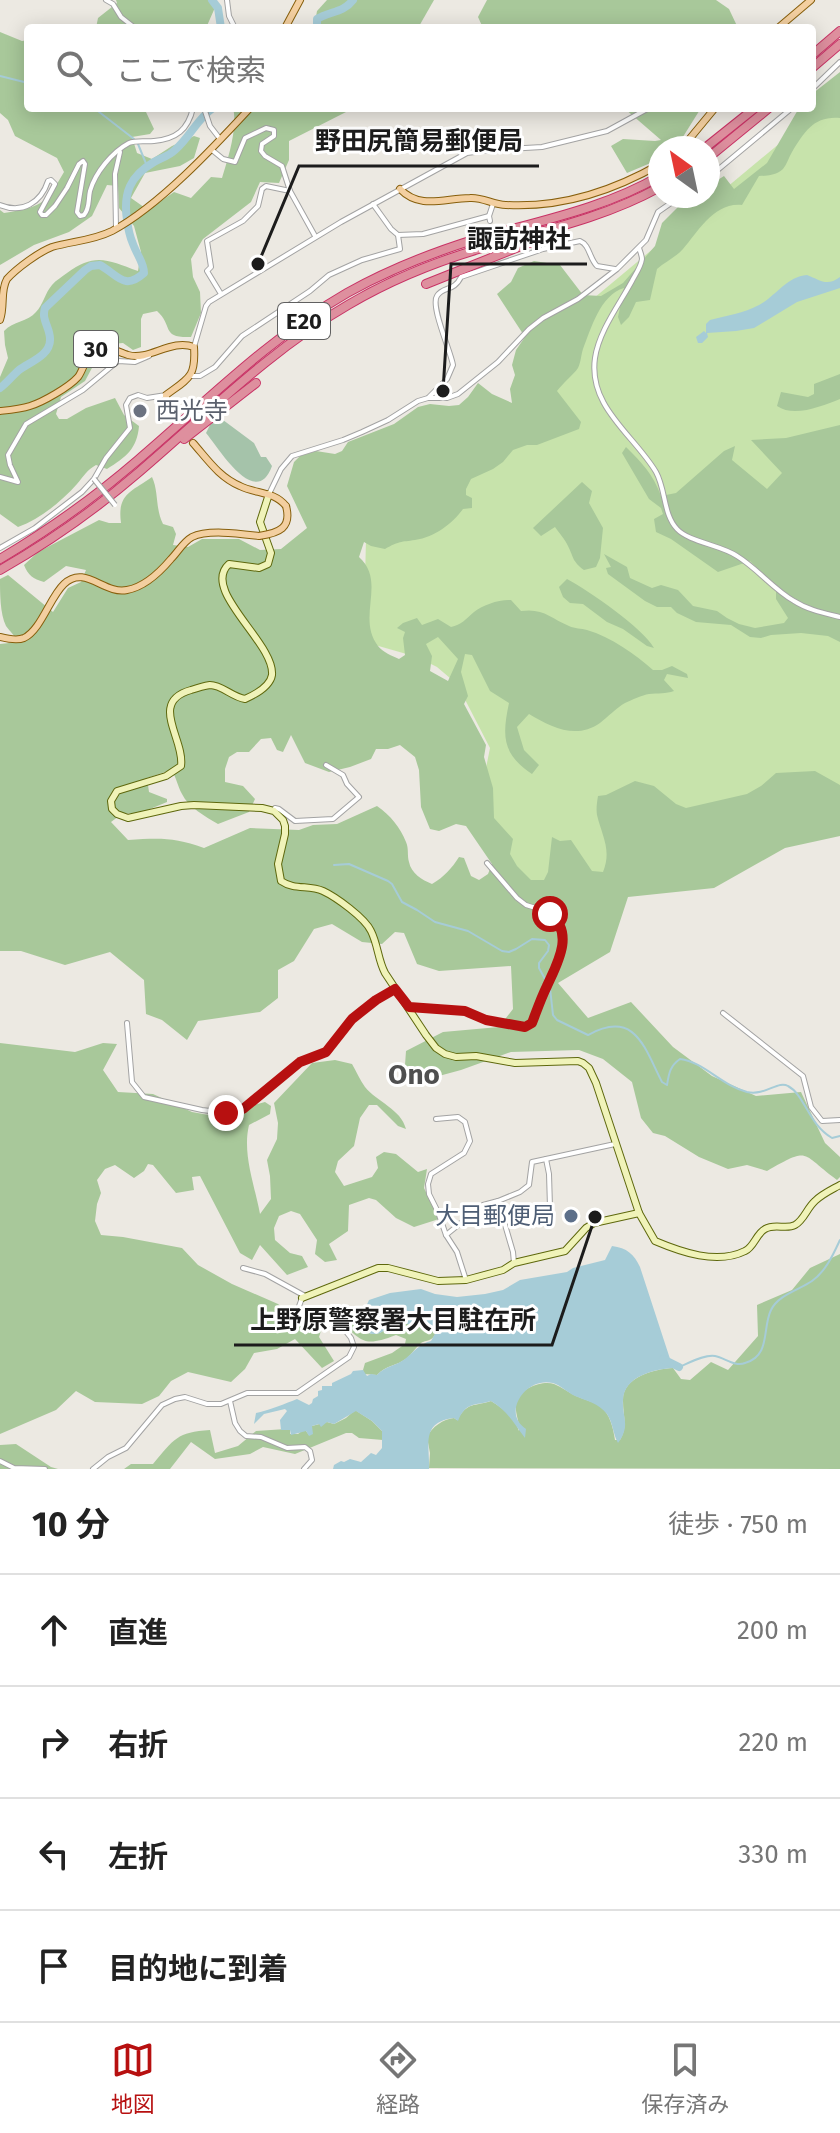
<!DOCTYPE html>
<html lang="ja">
<meta charset="utf-8">
<style>
:root{--surface:#fff;--page:#f6f6f6;--text:#222;--muted:#767676;--line:#e0e0e0;--accent:#b71010}
body{margin:0;font-family:"Fira Sans","Noto Sans JP",sans-serif;background:var(--page);color:var(--text)}
.compass{position:absolute;left:648px;top:136px;width:72px;height:72px;border-radius:50%;background:var(--surface);box-shadow:0 4px 20px #0003;rotate:327deg}
.stop{position:absolute;width:24px;height:24px;margin:-18px;border:6px solid #b71010;border-radius:50%;background:#fff}
.stop.end{background:#b71010;border-color:#fff;box-shadow:0 2px 8px #0008}
.list{margin:0;padding:0;list-style:none}
h2{display:flex;justify-content:space-between;align-items:center;height:104px;margin:0;padding:0 32px;font-size:34px}
h2 small{font-size:26px;font-weight:400;color:var(--muted)}
.list li{display:grid;grid-template-columns:52px 1fr auto;gap:24px;align-items:center;box-sizing:border-box;height:112px;padding:0 32px;border-top:2px solid var(--line)}
.list b{display:block;font-size:30px;white-space:nowrap}
.list em{font-size:26px;font-style:normal;color:var(--muted)}
.icon{flex:none;width:44px;height:44px;fill:none;stroke:currentColor;stroke-width:2;stroke-linecap:round;stroke-linejoin:round}
.map{position:relative;flex:none;width:840px;height:1469px;overflow:hidden}
.search{position:absolute;background:var(--surface);box-shadow:0 4px 20px #0003;left:24px;right:24px;top:24px;height:88px;display:flex;align-items:center;gap:20px;box-sizing:border-box;padding:0 28px;border-radius:8px;color:var(--muted);font-size:30px}
.sheet{height:552px;background:var(--surface)}
nav{display:flex;justify-content:space-around;align-items:center;box-sizing:border-box;height:112px;border-top:2px solid var(--line);background:var(--surface);font-size:22px;color:var(--muted)}
nav a{display:grid;justify-items:center;gap:4px}
nav .on{color:var(--accent)}
.map>svg:first-child{display:block}
</style>
<div class="map">
<svg width="840" height="1469" viewBox="0 0 840 1469">
<rect width="100%" height="100%" fill="#ece9e2"/>
<!-- grass -->
<path fill="#c7e3ab" d="M840,93v704l-287,109 -78,-83 15,-75 -33,-64 -20,-17 -20,-10 -49,-14 -4,-23 2,-81 130,-94 68,-122z"/>
<!-- forest -->
<g fill="#a8c89a" fill-rule="evenodd">
<path d="M116,0h99l2,3 -11,25h-110l2,-10 19,-15z"/>
<path d="M327,0h107l-16,28h-104l3,-17z"/>
<path d="M487,0h229l13,9 9,19h-255l-5,-11z"/>
<path d="M0,32l22,9 6,-1v68h118v4l8,17 -4,5 -18,3 5,16 15,6 20,-13 22,-10 6,2 -6,20 -14,8 -35,7 -14,25 17,12 26,-18 17,6 20,-21 11,1c6,-19 16,-51 11,-70h116l-1,3 -59,30v19l-10,23 -19,-1 -9,20 -48,37 -12,20 2,18 7,15 1,21 -10,24c-31,1 -17,-11 -34,-26l-14,3 -2,5v28l-8,3 -10,-7 -33,3 3,20 -8,15 -24,16 -5,17 3,5h8l19,-11 29,-10 9,17 15,11c-2,23 -13,31 -32,43l-11,-4c-9,5 -13,12 -19,19 -16,18 -37,35 -59,43l-18,-13v-137l8,-19 -3,-13 -1,-14c9,-10 24,-9 32,-19 7,-7 9,-19 16,-27 4,-5 10,-8 15,-12 28,-21 41,-13 71,-2l3,-19 -7,-26 -15,-18 -1,-22 -11,-1 -15,31 -23,16 -35,13 -34,20v-55l4,3c37,-6 41,-8 60,-41l-7,-14 -42,-22 -7,-16 -8,-7z"/>
<path d="M840,72v46c-26,-2 -35,13 -48,34 -3,5 -5,12 -9,17 -6,6 -16,7 -24,7l-17,29c-28,-3 -44,27 -59,44 -7,8 -18,13 -26,20l-7,31 -14,2 -7,15 -8,8 -3,-8 6,-29c-24,7 -33,41 -41,61 -2,6 -2,13 -5,19 -4,6 -15,15 -21,23l24,31 -2,7 -42,16h-10l-14,5 -10,12 -10,7 -22,10 -5,10v6l6,3v10l-9,1c-11,15 -28,28 -48,31 -14,2 -16,1 -30,9l-14,-3 -7,-4 -5,15c28,25 -3,60 19,89 5,6 14,10 21,13l6,-4 -2,-17 2,-6 -8,-4 6,-5 14,-5 5,7 16,-6 13,8c10,-2 15,-8 23,-15 8,-7 26,-13 37,-12l10,11c23,-3 29,7 48,15 6,3 12,2 18,4 24,7 48,24 66,40h9l10,-4 15,8 1,4 -21,-4 -3,6 10,11c-8,3 -16,2 -25,3 -7,1 -17,6 -24,9 -9,5 -17,14 -25,20 -24,17 -49,4 -71,-9l-12,13 7,23 15,15 -7,9c-30,-20 -30,-38 -23,-71l-19,-12 -18,-36 -7,-1 -4,18 7,24 -4,8 22,41 -2,12 9,31 1,30 19,21 -3,15 7,12 14,14h13l4,-8 4,-35 8,4 11,-1 21,31 11,1c9,-22 -1,-36 -6,-57 -1,-6 0,-13 1,-19l8,-1 29,-14 19,5 22,18 10,4 61,-14 14,-8 15,-13 39,-2 25,14v51l-55,12 -71,40 -86,9 -18,55 -52,31 30,35 43,-16 42,45 39,29 44,20 45,-4 24,51 15,14v20l-3,3c-37,-27 -26,-34 -70,-9l-20,-6 -19,4 -29,-12 -34,-21 -12,-3 -12,-15 -9,-36 -29,-23 -24,-9 -68,2 -50,18 -37,10 -19,-15 1,-14 37,-19 56,-5 14,-18 -2,-43 -72,5 -22,-7 -13,-31 -9,-1 -13,12 -20,-2 -30,-18 -18,5 -20,32 -16,9v28l-18,14 -62,9 -11,19 -25,-20 -16,-6 -2,-34 -34,-28 -45,13 -44,-14h-21v-307l18,-2c-3,-7 -8,-10 -12,-16 -6,-12 -6,-33 -6,-47l8,-4 45,37 15,-24 13,-6 5,-12 -20,-4 -22,16c-11,-3 -16,-7 -20,-17l14,-13 61,-32 10,3h12c-4,-29 10,-31 31,-46 7,15 3,31 11,47l10,3 3,7 -3,11 15,2 14,-8h37l21,11 21,-1 26,-21 -20,-42 7,-24 6,-6 16,-5 19,3 7,-3 6,-9 46,-18 24,-17 12,-3 19,2 10,-1 9,-8 10,-14 14,11 20,9 -2,-14 5,-14 -3,-10 4,-15 9,-13 -28,-43 14,-12 7,-14 16,-7 26,4 23,30 18,1 22,-13 32,-37 7,-23 18,-18 12,-9h16v-10l16,-10 10,13 33,-26 32,-55h13v-14zM438,637l20,22 -10,22 -18,-10 2,-15 -6,-12zM291,735l14,28 24,9 21,-5 21,-8 5,-10h12l12,-4 15,12 4,13 2,37 9,22 9,2 17,-7 10,2 26,38 -4,10 -9,6 -8,-4 -7,-18 -5,-1c-7,11 -15,20 -27,27 -10,-4 -21,-11 -23,-22 -2,-7 0,-13 -3,-20 -6,-15 -15,-26 -29,-36l-40,18 -24,1 -14,5 -49,-2 -46,20c-30,-11 -45,-10 -76,-8l-17,-18 12,-9 15,1 29,-12v-3l-18,-7 -2,-14 24,-8c6,8 6,15 11,24 6,13 24,23 36,30l31,-12 6,-13 -12,-13 -18,-4v-13l4,-12 8,-5h12l12,-13 10,-1 6,12 6,2z"/>
<path d="M624,108h77l-25,40h-16v11l-33,14 -16,-27 12,-7 32,2 6,-1z"/>
<path d="M840,374v25c-18,7 -46,19 -63,7l4,-14 27,5 6,-3v-10z"/>
<path d="M840,425v217l-12,-6 -27,-3 -30,2 -10,3 -11,-1 -19,-12 -35,-3 -19,-9 -6,-6h-14l-12,-6 -37,-27 -2,-6 5,-1 -7,-13 23,13 3,11 22,10 9,-3 17,5 15,16 24,5 10,7 12,6 16,4 29,-5 4,-5 -12,-19v-12l-26,-26 -32,11 -47,-33 -15,-7 -2,-13 9,-5 -2,-6 -12,-9 -27,-46 4,-6c16,16 27,27 35,49l15,-3 48,-42 11,-5 -3,14 35,29 15,-16 -31,-33 35,-2z"/>
<path d="M582,482l10,9 -3,12 14,25 -3,30 -4,9 -12,3c-12,-9 -10,-12 -16,-24 -3,-7 -9,-13 -13,-19l-14,9 -8,-8z"/>
<path d="M567,579c22,12 76,49 87,69l-7,-2 -24,-17 -16,-7 -24,-18 -13,-1 -7,-6 -4,-10z"/>
<path d="M0,1043l75,9 28,-9 14,1 -14,26 15,22 35,2 39,18 22,4 51,-14 6,4 -1,8 -21,11c-7,29 6,61 11,89l11,-15 -1,-23 -3,-16 10,-21 1,-16 -4,-20 38,-40 23,-3 17,4c4,7 8,16 13,23 12,15 36,22 41,42l-8,-3 -21,-21h-8l-9,13 -6,28 -16,15 -3,11 9,14 28,-9 6,-9 -2,-11 8,-5 12,2 22,18 9,-3 -3,19 15,31 -25,8 -18,-9 -20,-18 -7,-2 -20,7 -1,26 -19,13 8,16 -12,2 -10,-8 2,-14 -17,-26 -9,-3 -12,5 -5,12 1,12 15,13 12,3 6,11 -21,8 -27,-30 -8,15 -12,-7 -40,-77 -8,1 2,13 -18,3 -23,-28 -5,-1 -4,7 -10,7 -19,-13 -10,4 -8,11 4,13 -4,11 -2,17 6,14 22,2 59,11 16,17 34,19 46,20 20,17 10,1 7,-9c11,6 25,0 37,6 8,5 11,14 21,15 13,1 16,-14 27,-14 6,0 14,3 19,4l1,3 12,-1 4,6c-4,10 -7,7 -15,11 -5,4 -9,11 -14,15 -10,8 -21,7 -30,17l-13,-1 -1,-4 2,-7 27,-10 13,-9 1,-5 -10,-4c-34,13 -33,6 -59,-16l-15,9 -3,9 15,24 -12,7 -27,-29 -18,10 -23,4 -9,16 -14,13 -43,-10 -17,9 -12,15 -17,8 -47,-2 -19,-11 -20,19 -56,24z"/>
<path d="M840,1254v215l-411,-1 1,-15 -3,-16c5,-10 16,-18 27,-19l3,2c11,-19 17,-13 34,-19 12,7 24,17 28,30 1,-11 -6,-20 -2,-31 4,-12 26,-20 37,-16 8,3 15,9 22,12 8,4 17,5 24,10 10,8 13,21 15,34h5c8,-14 3,-24 3,-39 -1,-24 31,-32 50,-33l8,11 9,1 21,-18 17,8 30,-34 -1,-31 35,-15 18,-22z"/>
<path d="M355,1410l17,11 10,10 1,9 -24,-2 -7,-5h-6l-51,21 -32,-7 -13,7 -35,5 -24,-17 -21,27h-46l7,-5h22c21,-25 24,-32 57,-34l5,23 23,-7 18,-15 30,-2 4,1v4h8l5,-4 3,1 3,4 3,-9 15,-4 7,2 12,-6z"/>
<path d="M16,1444l35,23 7,2h-58v-24z"/>
</g>
<!-- cemetery -->
<path fill="#a5c3aa" d="M219,417l35,26 7,14h5l6,9c-16,44 -52,-16 -66,-33l4,-8z"/>
<!-- water -->
<g fill="#a6ccd7">
<path d="M807,275c13,5 20,12 33,2v11l-43,14 -43,26 -18,3 -29,2 1,4 -6,6h-4l-2,-6 8,-6 2,2v-9l4,-4c16,-4 34,-7 49,-15 17,-9 27,-28 48,-30z"/>
<path d="M612,1246c15,2 22,8 28,21l33,101c-18,1 -49,8 -50,32 -1,18 8,25 -5,43 -5,-9 -5,-20 -11,-29 -9,-11 -20,-13 -32,-18 -8,-4 -15,-11 -22,-13 -27,-7 -52,30 -27,46l-1,9c-11,-14 -18,-28 -34,-37 -16,5 -25,0 -33,20l-4,-3c-34,4 -24,28 -25,51h-96l1,-4 7,-4 3,1 6,-3 11,3 10,-9 5,2 6,-7v-17l-10,-10 -16,-10 -22,13 -7,-2 -6,5 -2,-3 -7,2 1,8 -4,2 -3,-5 -15,4 -1,-5h-9l-1,-10 7,-9 -2,-2 -21,5 -10,10 2,-11c11,-2 31,-10 41,-14l12,6 3,-2 1,-4 5,-3v-5l4,-1v-4h10v-3l19,-9 2,-3 10,-1 4,6 4,-2 6,1c8,-9 19,-9 28,-16 9,-7 14,-15 26,-18l5,-9 -4,-6 -13,1v-3h-12l-7,-4 -2,3c-10,0 -12,10 -22,11 -11,1 -14,-8 -21,-13 -13,-8 -26,-3 -39,-6v-3c17,-12 24,-2 41,-5l4,5 3,-1 5,-11 21,-7 31,-4 14,5 22,3 28,-3 18,-4 17,-10 47,-8 6,-4 32,-8z"/>
</g>
<g fill="none" stroke-linecap="round" stroke-linejoin="round">
<!-- stream -->
<g stroke="#a6ccd7" stroke-width="2">
<path d="M0,76l28,7"/>
<path d="M94,108l40,31"/>
<path d="M138,144l9,22"/>
<path d="M334,865l15,-1 39,17 4,3 10,18 15,8 18,12 33,9 34,20 7,1 7,-3 16,-10 13,1 4,5 -1,6 -9,12v5l11,20 3,27 4,5 31,15c47,-26 56,12 74,47l5,3c2,-12 3,-19 13,-26 24,3 42,27 67,33 19,4 31,-12 41,-6 17,9 20,38 44,52l8,-2"/>
<path d="M679,1367c10,-4 26,-13 36,-11 10,2 20,11 30,7 26,-7 17,-35 26,-53 7,-15 28,-20 41,-29 14,-10 21,-26 28,-41"/>
</g>
<!-- river -->
<g stroke="#a6ccd7" stroke-width="8">
<path d="M212,0l6,8 3,20"/>
<path d="M317,28v-9c13,-8 26,-6 36,-19"/>
<path d="M0,388c7,-5 12,-12 19,-18 11,-8 32,-15 31,-31 0,-12 -9,-19 -5,-31l40,-38 6,-4 9,-1c18,10 24,26 44,8 0,-10 -7,-18 -11,-29 -3,-7 -5,-16 -6,-24 -4,-27 3,-44 27,-58 7,-4 15,-6 21,-12 15,-13 22,-31 38,-42"/>
<path d="M663,1359l16,8"/>
</g>
<!-- street-tunnel -->
<path stroke="#c2c0ba" stroke-width="4" stroke-dasharray="4 2" stroke-linecap="butt" d="M496,243l5,17"/>
<!-- street casing -->
<g stroke="#a3a3a3" stroke-width="6">
<g id="street">
<path d="M106,0l7,4 8,13 14,11"/>
<path d="M227,0l2,16 6,12"/>
<path d="M812,89l28,-27"/>
<path d="M204,108l6,18 10,13"/>
<path d="M212,150l11,9 12,3 10,-24 21,-10 8,2v6l-12,8 -1,7 4,5 17,10 8,25 25,45"/>
<path d="M708,178l84,-70"/>
<path d="M0,205c22,9 41,-2 48,-24l3,-1 4,4 -15,28 2,3h4l9,-9 12,-18 12,-24 4,-3 2,3 -8,48 3,4 4,-1c6,-7 4,-15 6,-24 5,-18 22,-39 39,-48 7,-3 17,-1 25,-2 22,-2 34,-11 39,-33"/>
<path d="M490,221l-1,-5 4,-12"/>
<path d="M116,228l-1,-54 5,-22"/>
<path d="M398,235l25,-1 66,-18"/>
<path d="M639,248c1,3 3,8 3,11 -1,8 -7,16 -10,22 -13,24 -33,50 -37,77 -7,49 39,77 61,114 10,18 7,42 21,57 12,13 44,16 60,27 21,13 36,33 57,45 14,9 30,12 46,16"/>
<path d="M221,294l-14,-23 4,-4 -4,-26 36,-20 15,-15 4,-17 4,-3 24,5"/>
<path d="M194,347l12,-41 3,-4 132,-80 126,-69 23,-3 52,-3 65,-16 42,-23"/>
<path d="M191,376h9l15,-9 27,-31 68,-45 19,-16 33,-15 38,-11 -2,-14 -7,-6 -18,-25"/>
<path d="M429,397l18,-18 6,-14c-2,-13 -23,-59 -16,-69 6,-10 17,-4 24,-19l82,-28 37,-8c10,4 9,17 17,25l18,3"/>
<path d="M0,477l18,5 -8,-17 -2,-10 18,-31 57,-34 35,-29 17,1 14,-6"/>
<path d="M269,494l12,-25 11,-13 51,-16 19,-8 26,-12 30,-19 10,-3h19l11,-4 40,-32 31,-33 14,-11 35,-19 39,-30 29,-29 12,-28 23,-16"/>
<path d="M0,548l35,-20 47,-36 12,-13 12,-21 24,-30 -4,-23 4,-7 8,-3 9,3 19,-3"/>
<path d="M274,811l1,-3 4,1 16,12 38,-2 26,-22 -12,-13 -4,-9 -17,-10"/>
<path d="M409,1007l56,4 21,9 35,7h4l7,-4 27,-60 4,-29 -8,-17 -16,-8 -13,-4 -9,-7 -30,-35"/>
<path d="M723,1013l80,63 8,31 11,14 18,-1"/>
<path d="M127,1023l5,59 12,15 58,13 24,3 17,-4 57,-47 26,-10 26,-33 24,-19 19,-11"/>
<path d="M436,1119l22,-2 7,5 5,19 -6,12 -33,21 -3,10 1,10 9,18 8,23 11,17 9,28"/>
<path d="M546,1159l3,15 1,33"/>
<path d="M498,1201l15,51 1,11"/>
<path d="M446,1235l37,-30 15,-4 22,-9 9,-7 3,-23 83,-18"/>
<path d="M243,1268l22,6 40,22"/>
<path d="M230,1401l5,22 5,8 6,5 15,1 26,11 18,-1 5,4 2,9 -8,9"/>
<path d="M0,1461l14,7 31,1"/>
<path d="M93,1469l15,-12 18,-9 36,-43 13,-6 10,-2 22,7h14l26,-11h50l52,-36 5,-10 -3,-9 -7,-9 -43,-14 -3,-6 4,-11"/>
</g>
</g>
<!-- secondary casing -->
<g stroke="#5e680d" stroke-width="8">
<g id="secondary">
<path d="M269,494l-9,28 11,31 -3,11 -9,4 -30,-4c-29,26 46,79 43,111 -2,12 -18,20 -27,24 -13,-2 -23,-14 -35,-14 -6,1 -13,3 -19,5 -43,12 -6,49 -10,76l-15,10 -49,15 -6,10 1,8 5,5 11,4 53,-12 13,-1 68,3 12,3 9,9 2,6v8l-7,30 3,17c13,9 28,4 42,10 13,6 42,27 48,40 7,14 7,29 14,42l41,62 10,13 9,6 11,3 20,-1 39,7 63,-2 5,2 6,5 7,15 43,130 16,28c26,11 62,24 90,10 9,-4 11,-17 20,-22 10,-6 21,1 30,-4 9,-5 12,-17 20,-24 7,-7 16,-11 25,-16"/>
<path d="M302,1298l76,-30h10l50,13 28,-1 37,-10 11,-7 51,-12 21,-23 8,-5 45,-10"/>
</g>
</g>
<!-- primary casing -->
<g stroke="#875f0c" stroke-width="8">
<g id="primary">
<path d="M285,28l15,-28"/>
<path d="M778,28l33,-28"/>
<path d="M682,148l33,-40"/>
<path d="M400,189c20,21 45,9 70,9 13,-1 23,7 36,7 55,3 107,-14 154,-41"/>
<path d="M0,320c5,-14 0,-29 7,-41 10,-11 32,-27 45,-32 20,-6 40,-6 60,-16 47,-25 101,-83 138,-123"/>
<path d="M0,411c10,-1 21,-2 30,-5 13,-4 39,-19 48,-29 6,-8 7,-20 15,-26 11,-9 24,1 35,4 22,6 43,-17 66,-8 2,30 -5,31 -28,48v7l8,15"/>
<path d="M193,443c15,17 26,34 47,43 16,8 34,5 46,20"/>
<path d="M0,637c8,2 17,4 24,1 17,-8 26,-41 40,-54 21,-20 40,11 63,6 17,-3 33,-18 44,-31 7,-7 12,-17 21,-22 16,-8 50,-3 67,-1"/>
</g>
</g>
<!-- highway casing -->
<g stroke="#c83265" stroke-width="10">
<g id="highway">
<path d="M812,55l28,-24"/>
<path d="M812,68l28,-24"/>
<path d="M705,148l50,-40"/>
<path d="M708,158l61,-50"/>
<path d="M426,284l120,-48"/>
<path d="M184,439l72,-56"/>
<path d="M0,559c49,-29 95,-62 138,-99 68,-58 131,-122 209,-167 41,-23 84,-40 129,-54 63,-18 127,-30 184,-63"/>
<path d="M0,570c49,-28 96,-61 139,-98 68,-58 131,-122 209,-167 42,-25 87,-43 134,-57 60,-17 122,-30 178,-61"/>
</g>
</g>
<!-- street -->
<use href="#street" stroke="#fff" stroke-width="4"/>
<!-- secondary -->
<use href="#secondary" stroke="#f0f3b9" stroke-width="6"/>
<!-- primary -->
<use href="#primary" stroke="#f3cfa0" stroke-width="6"/>
<!-- highway -->
<use href="#highway" stroke="#de8f9e" stroke-width="8"/>
<!-- street-bridge casing -->
<g stroke="#a3a3a3" stroke-width="6" stroke-linecap="butt">
<path id="street-bridge" d="M94,479l21,26"/>
</g>
<!-- primary-bridge casing -->
<g stroke="#875f0c" stroke-width="8" stroke-linecap="butt">
<path id="primary-bridge" d="M259,536c20,-3 33,-8 27,-30"/>
</g>
<!-- street-bridge -->
<use href="#street-bridge" stroke="#fff" stroke-width="4"/>
<!-- primary-bridge -->
<use href="#primary-bridge" stroke="#f3cfa0" stroke-width="6"/>
</g>
<g fill="none" stroke-linecap="round" stroke-linejoin="round">
<!-- route -->
<path stroke="#b71010" stroke-width="10" d="M226,1113l17,-4 57,-47 26,-10 26,-33 24,-19 19,-11 14,18 56,4 21,9 39,7 7,-4c5,-13 9,-25 15,-37 10,-22 28,-53 3,-72"/>
</g>
<!-- markers -->
<circle fill="#6b7280" stroke="#fff" stroke-width="3" cx="140" cy="411" r="8"/>
<circle fill="#5c6f8a" stroke="#fff" stroke-width="3" cx="571" cy="1216" r="8"/>
<g text-anchor="middle" stroke-width="6" stroke-linejoin="round" paint-order="stroke">
<!-- shield labels -->
<g fill="#fff" stroke="#606060" stroke-width="2">
<rect x="278" y="303" width="52" height="36" rx="6"/>
<rect x="74" y="331" width="44" height="36" rx="6"/>
</g>
<g font-size="22" font-weight="bold" fill="#1c1c1c">
<text x="304" y="329">E20</text>
<text x="96" y="357">30</text>
</g>
<!-- worship labels -->
<g font-size="24" fill="#5b616d" stroke="#fff" text-anchor="start">
<text x="156" y="419">西光寺</text>
</g>
<!-- service labels -->
<g font-size="24" fill="#4e5e75" stroke="#fff" text-anchor="end">
<text x="555" y="1224">大目郵便局</text>
</g>
<!-- quarter labels -->
<g font-size="28" font-weight="bold" fill="#4f4f4f" stroke="#fff">
<text x="414" y="1084">Ono</text>
</g>
</g>
<!-- callouts -->
<path fill="none" stroke="#1c1c1c" stroke-width="3" d="M258 264L299 166H539M443 391L451 264H587M595 1217L552 1345H234"/>
<g fill="#1c1c1c" stroke="#fff" stroke-width="3">
<circle cx="258" cy="264" r="8"/>
<circle cx="443" cy="391" r="8"/>
<circle cx="595" cy="1217" r="8"/>
</g>
<g font-size="26" text-anchor="middle" font-weight="bold" fill="#1c1c1c" stroke="#fff" stroke-width="6" stroke-linejoin="round" paint-order="stroke">
<text x="419" y="150">野田尻簡易郵便局</text>
<text x="519" y="248">諏訪神社</text>
<text x="393" y="1329">上野原警察署大目駐在所</text>
</g>
</svg>
<svg class="compass" viewBox="-18 -18 36 36"><path d="M0-13l5 13h-10z" fill="#e53935"/><path d="M0 13l5-13h-10z" fill="#767676"/></svg>
<div class="stop" style="left:550px;top:914px"></div>
<div class="stop end" style="left:226px;top:1113px"></div>
<div class="search"><svg class="icon" aria-label="search" viewBox="0 0 24 24"><circle cx="10" cy="10" r="6"/><path d="M15 15l6 6"/></svg>ここで検索</div>
</div>
<section class="sheet">
<h2>10 分<small>徒歩 · 750 m</small></h2>
<ul class="list">
<li><svg class="icon" aria-label="ahead" viewBox="0 0 24 24"><path d="M12 20V5M6 11l6-6 6 6"/></svg><div><b>直進</b></div><em>200 m</em></li>
<li><svg class="icon" aria-label="right" viewBox="0 0 24 24"><path d="M7 20v-9h11M14 6l5 5-5 5"/></svg><div><b>右折</b></div><em>220 m</em></li>
<li><svg class="icon" aria-label="left" viewBox="0 0 24 24"><path d="M17 20v-9H6M10 6l-5 5 5 5"/></svg><div><b>左折</b></div><em>330 m</em></li>
<li><svg class="icon" aria-label="arrive" viewBox="0 0 24 24"><path d="M6 21V4h12l-3 4 3 4H6"/></svg><div><b>目的地に到着</b></div></li>
</ul>
</section>
<nav>
<a class="on"><svg class="icon" aria-label="map" viewBox="0 0 24 24"><path d="M3 6l6-2 6 2 6-2v14l-6 2-6-2-6 2zM9 4v14M15 6v14"/></svg>地図</a>
<a><svg class="icon" aria-label="directions" viewBox="0 0 24 24"><path d="M12 3l9 9-9 9-9-9zM9 14v-3h6M13 9l2 2-2 2"/></svg>経路</a>
<a><svg class="icon" aria-label="saved" viewBox="0 0 24 24"><path d="M7 4h10v16l-5-4-5 4z"/></svg>保存済み</a>
</nav>
